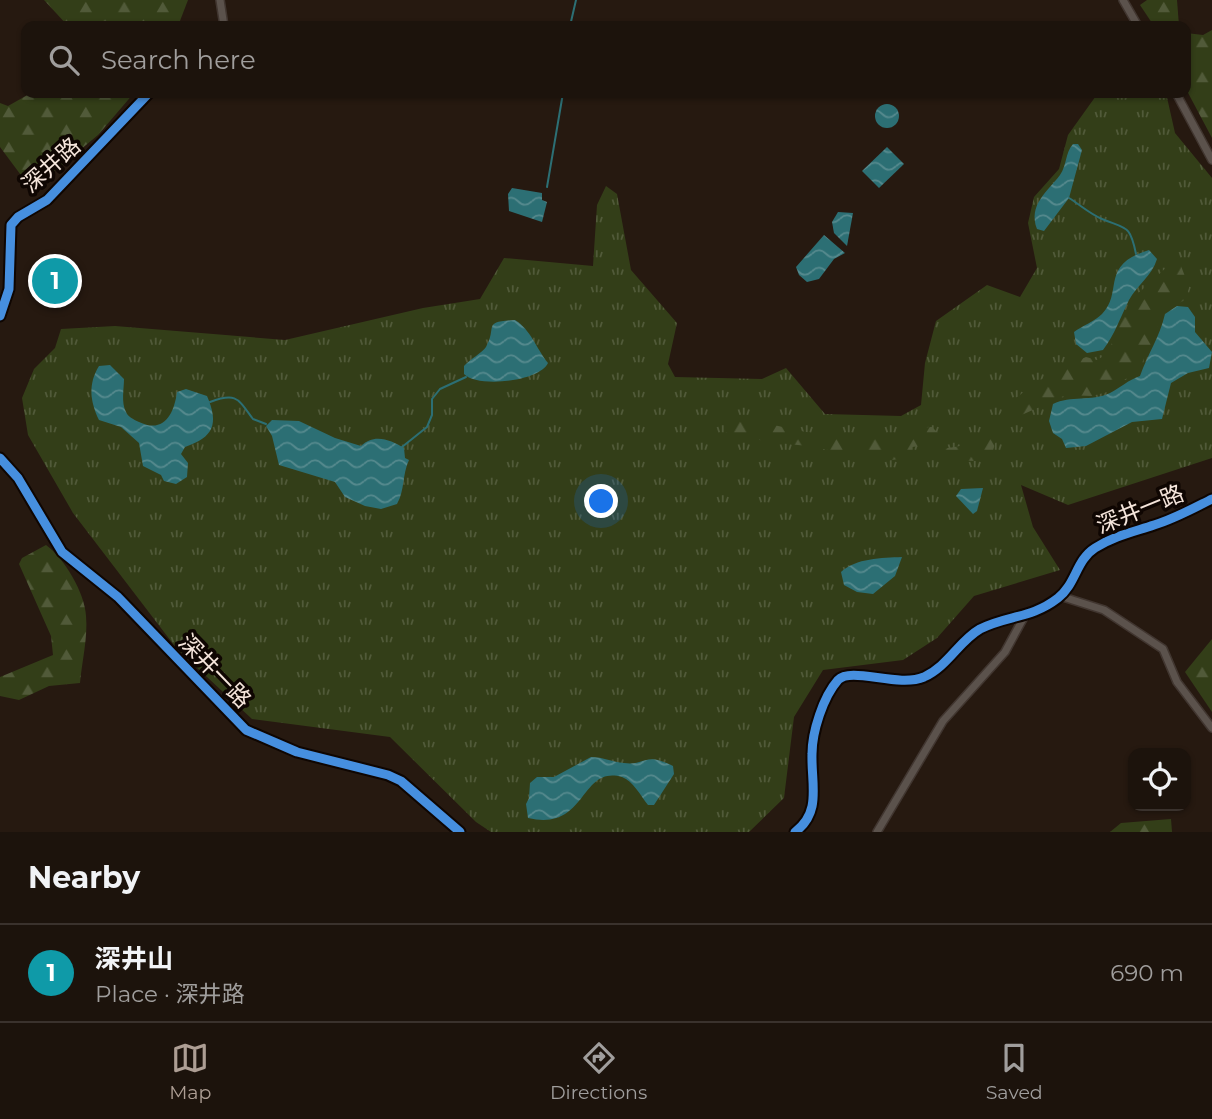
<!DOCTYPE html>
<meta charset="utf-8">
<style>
:root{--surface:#1c130c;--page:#29201a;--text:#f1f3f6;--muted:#a09e9d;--line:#3a322d;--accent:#ad9e94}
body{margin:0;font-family:Montserrat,"Noto Sans TC",sans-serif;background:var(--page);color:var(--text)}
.controls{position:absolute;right:21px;bottom:21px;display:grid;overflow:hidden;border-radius:14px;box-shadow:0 2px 5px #0004}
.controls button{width:63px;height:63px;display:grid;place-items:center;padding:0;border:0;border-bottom:2px solid var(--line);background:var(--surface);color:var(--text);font:35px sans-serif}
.you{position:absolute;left:602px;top:502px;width:24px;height:24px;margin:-18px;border:5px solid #fff;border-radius:50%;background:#1a73e8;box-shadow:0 0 0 10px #1a73e833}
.badge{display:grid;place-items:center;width:46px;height:46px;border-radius:50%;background:var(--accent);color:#fff;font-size:23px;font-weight:700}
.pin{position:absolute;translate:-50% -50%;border:4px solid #fff;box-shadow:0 2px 7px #0006}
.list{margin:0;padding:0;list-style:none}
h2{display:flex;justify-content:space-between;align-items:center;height:91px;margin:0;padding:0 28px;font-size:30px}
h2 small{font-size:23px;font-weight:400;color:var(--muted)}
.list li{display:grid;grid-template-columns:46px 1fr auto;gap:21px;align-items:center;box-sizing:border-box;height:98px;padding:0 28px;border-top:2px solid var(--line)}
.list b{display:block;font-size:26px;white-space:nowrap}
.list p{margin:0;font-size:23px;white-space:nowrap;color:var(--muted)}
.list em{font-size:23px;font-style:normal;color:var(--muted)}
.icon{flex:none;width:38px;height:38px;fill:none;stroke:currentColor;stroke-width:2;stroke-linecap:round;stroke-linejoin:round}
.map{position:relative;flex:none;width:1212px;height:832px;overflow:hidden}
.search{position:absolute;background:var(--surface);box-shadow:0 2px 5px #0004;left:21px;right:21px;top:21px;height:77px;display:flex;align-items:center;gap:18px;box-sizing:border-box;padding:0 24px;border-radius:14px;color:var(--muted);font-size:26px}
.sheet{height:189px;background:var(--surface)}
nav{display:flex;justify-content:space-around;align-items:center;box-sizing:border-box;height:98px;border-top:2px solid var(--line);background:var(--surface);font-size:19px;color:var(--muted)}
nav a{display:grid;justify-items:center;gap:4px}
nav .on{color:var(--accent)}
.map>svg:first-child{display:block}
</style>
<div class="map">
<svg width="1212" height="832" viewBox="0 0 1212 832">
<defs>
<pattern id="grass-tufts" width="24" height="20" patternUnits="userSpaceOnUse" patternTransform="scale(1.75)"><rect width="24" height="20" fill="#333e18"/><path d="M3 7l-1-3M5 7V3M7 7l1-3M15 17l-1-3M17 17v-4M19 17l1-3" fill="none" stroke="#515a39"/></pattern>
<pattern id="forest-firs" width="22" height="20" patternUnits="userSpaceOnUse" patternTransform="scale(1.75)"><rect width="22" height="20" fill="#333e18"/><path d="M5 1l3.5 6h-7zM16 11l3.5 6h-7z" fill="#515a39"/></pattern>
<pattern id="water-waves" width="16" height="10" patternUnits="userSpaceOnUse" patternTransform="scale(1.75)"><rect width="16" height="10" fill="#2c6f74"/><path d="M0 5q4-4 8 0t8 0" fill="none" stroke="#568a8e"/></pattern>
</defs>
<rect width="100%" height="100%" fill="#261910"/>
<!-- grass -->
<path fill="url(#grass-tufts)" d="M1098,93h68l9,40 37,45v280l-144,47 -47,-20 12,42 27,43 -86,26 -37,42 -34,22 -80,10 -29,47 -10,81 -35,34h-258l-15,-10 -86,-85 -138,-18 -75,-70 -104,-136 -45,-78 -6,-37 12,-29 21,-21 6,-19 54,-3 170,14 138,-32 57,-9 24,-41 89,8 4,-61 9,-19 11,8 14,76 46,53 -9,41 7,13 87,2 24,-11 39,46 76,2 20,-11 4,-42 11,-42 51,-36 33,12 17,-29 -9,-45 6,-26 25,-28 9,-34z"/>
<!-- forest -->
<g fill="url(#forest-firs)">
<path d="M44,0h144l-10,26h-110z"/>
<path d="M1147,0h30l2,26h-25l-14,-21z"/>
<path d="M1212,30v108l-26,-49v-56l17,2z"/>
<path d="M31,93h103l-36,42 -66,55 -32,-43v-44l8,3z"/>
<path d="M1169,265l12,1 8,21 -3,12c-22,14 -30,17 -31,46l-9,8 -8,21 -15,6 -12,11 -19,5 -26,-1 -60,27 -8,12 -7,23 -14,4 -36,-1 2,-11 17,-3 10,3c15,-8 19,-23 31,-36 24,-27 53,-42 85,-56l11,3 10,-6 24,-54z"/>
<path d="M746,419l69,15 69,3 2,9 6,-1 19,-17 21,-1 6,6 -10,12 -16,2 -4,11 -25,3 -75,-15 -40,-4 -44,-10 4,-11z"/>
<path d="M46,545c18,13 39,48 40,71 2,21 -4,45 -6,67l-31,3 -30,14 -19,-4v-19l53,-22 -2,-19 -32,-72 3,-6z"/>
<path d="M1212,639v73l-27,-40z"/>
<path d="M1171,819l1,13h-62l11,-9z"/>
</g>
<!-- water -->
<g fill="url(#water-waves)">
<circle cx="887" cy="116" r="12"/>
<path d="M1073,144h5l4,6 -13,48 -25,33 -7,-2c-9,-24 10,-37 23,-54 7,-10 5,-22 13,-31z"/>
<path d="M887,147l17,17 -25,24 -17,-17z"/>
<path d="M512,188l30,5v7l5,2 -5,20 -33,-11 -1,-17z"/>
<path d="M838,212l15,1 -6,33 -13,-13 -2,-11z"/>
<path d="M824,235l21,18 -11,6 -15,20 -12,3 -8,-7 -3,-8z"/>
<path d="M1149,250l8,9c-5,17 -20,26 -28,41 -9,18 -14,34 -26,50l-16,3 -11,-9 -2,-12c8,-6 21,-11 28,-18 22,-23 -3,-49 47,-64z"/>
<path d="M1177,306l11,1 7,10v15l17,20 -3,16 -21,5 -17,10 -9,36 -30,3 -46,24 -20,2 -4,-9 -9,-6 -4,-12 4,-17c18,-9 38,-2 57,-11 10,-5 18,-13 30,-17 8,-23 19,-37 25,-62z"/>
<path d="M515,320c16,10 21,28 33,43 -9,19 -71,25 -84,11v-8c6,-7 18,-13 22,-19 12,-21 -5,-25 29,-27z"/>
<path d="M110,365l14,14c0,9 -3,24 2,33 2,5 7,7 13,10 25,12 35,-8 38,-30l9,-3 21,7c12,28 7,41 -22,51l-4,7 7,9 -1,14 -11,7 -12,-3 -3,-6 -18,-9 -4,-23 -18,-16 -22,-7c-9,-19 -11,-36 0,-54z"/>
<path d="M272,420l27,1 36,17 26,8c13,-13 30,-6 43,2l1,10 4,2c-7,15 -4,30 -12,44l-16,5 -16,-3 -20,-9 -10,-15 -56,-17 -7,-29 -6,-10z"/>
<path d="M983,488l-6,23 -4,3 -17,-18 5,-7z"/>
<path d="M902,557l-7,19 -22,18 -16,-2 -13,-7 -3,-13c15,-14 41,-14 61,-15z"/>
<path d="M591,757c12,0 22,5 33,6 23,3 19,-12 49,3l1,8 -20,31h-6c-7,-9 -15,-24 -26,-28 -43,-12 -34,55 -94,41l-2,-14 3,-6 1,-15 7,-6h17z"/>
</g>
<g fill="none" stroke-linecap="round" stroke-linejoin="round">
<!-- stream -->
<g stroke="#2c6f74" stroke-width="2">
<path d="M570,26l6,-26"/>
<path d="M547,187l16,-94"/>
<path d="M1069,198c10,6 21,16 33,21 24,10 28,5 34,35"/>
<path d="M210,402c27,-10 28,-3 43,17l13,5"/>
<path d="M402,447l25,-20 5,-12v-16l8,-10 26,-12"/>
</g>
<!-- minor casing -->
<g stroke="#413630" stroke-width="10">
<g id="minor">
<path d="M220,0l4,26"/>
<path d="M1123,0l15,26"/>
<path d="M1176,93l36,67"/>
<path d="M0,316l9,-27 2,-64 7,-8 29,-17 102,-107"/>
<path d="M0,458l18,20 44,74 56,45 128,133 51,22 91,23 13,6 59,51"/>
<path d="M1060,596l44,14 59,39 14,33 35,46"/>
<path d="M795,832c27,-20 16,-48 17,-78 0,-22 11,-57 26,-74 13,-14 60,8 86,-3 24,-11 35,-36 56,-48 27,-14 51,-10 78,-31 18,-14 18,-38 37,-50 19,-12 38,-16 59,-23 20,-6 40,-17 58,-26"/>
<path d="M877,832l66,-111 62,-69 19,-35"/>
</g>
</g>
<!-- minor -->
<use href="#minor" stroke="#5b524c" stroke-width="7"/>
<!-- cycleway casing -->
<g stroke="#0f0602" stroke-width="13">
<g id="cycleway">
<path d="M0,316l9,-27 2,-64 7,-8 29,-17 102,-107"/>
<path d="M0,458l18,20 44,74 56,45 128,133 51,22 91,23 13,6 59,51"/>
<path d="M795,832c27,-20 16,-48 17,-78 0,-22 11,-57 26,-74 13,-14 60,8 86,-3 24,-11 35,-36 56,-48 27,-14 51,-10 78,-31 18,-14 18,-38 37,-50 19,-12 38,-16 59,-23 20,-6 40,-17 58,-26"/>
</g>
</g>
<!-- cycleway -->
<use href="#cycleway" stroke="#468fdf" stroke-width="9"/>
</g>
<g text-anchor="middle" stroke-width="7" stroke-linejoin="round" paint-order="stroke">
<!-- street labels -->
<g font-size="23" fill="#f5e5db" stroke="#0f0602">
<text transform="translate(51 165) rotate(-42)" y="8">深井路</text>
<text transform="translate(1140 509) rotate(-22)" y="8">深井一路</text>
<text transform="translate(215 671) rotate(46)" y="8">深井一路</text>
</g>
</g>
</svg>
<div class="controls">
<button><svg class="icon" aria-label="locate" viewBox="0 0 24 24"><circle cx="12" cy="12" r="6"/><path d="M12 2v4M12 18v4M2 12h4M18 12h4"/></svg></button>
</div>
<div class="you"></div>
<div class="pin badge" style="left:55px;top:281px;background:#0f9aa8">1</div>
<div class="search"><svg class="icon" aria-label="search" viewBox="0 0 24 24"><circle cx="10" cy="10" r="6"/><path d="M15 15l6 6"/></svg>Search here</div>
</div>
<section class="sheet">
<h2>Nearby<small></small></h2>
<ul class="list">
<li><span class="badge" style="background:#0f9aa8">1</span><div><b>深井山</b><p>Place · 深井路</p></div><em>690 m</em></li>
</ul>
</section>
<nav>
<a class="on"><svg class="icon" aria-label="map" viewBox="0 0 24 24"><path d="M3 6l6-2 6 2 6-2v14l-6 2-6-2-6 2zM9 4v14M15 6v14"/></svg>Map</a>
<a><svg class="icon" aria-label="directions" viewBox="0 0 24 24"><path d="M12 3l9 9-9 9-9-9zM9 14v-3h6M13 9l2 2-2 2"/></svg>Directions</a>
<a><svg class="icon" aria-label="saved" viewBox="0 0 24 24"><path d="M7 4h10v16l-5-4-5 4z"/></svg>Saved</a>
</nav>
